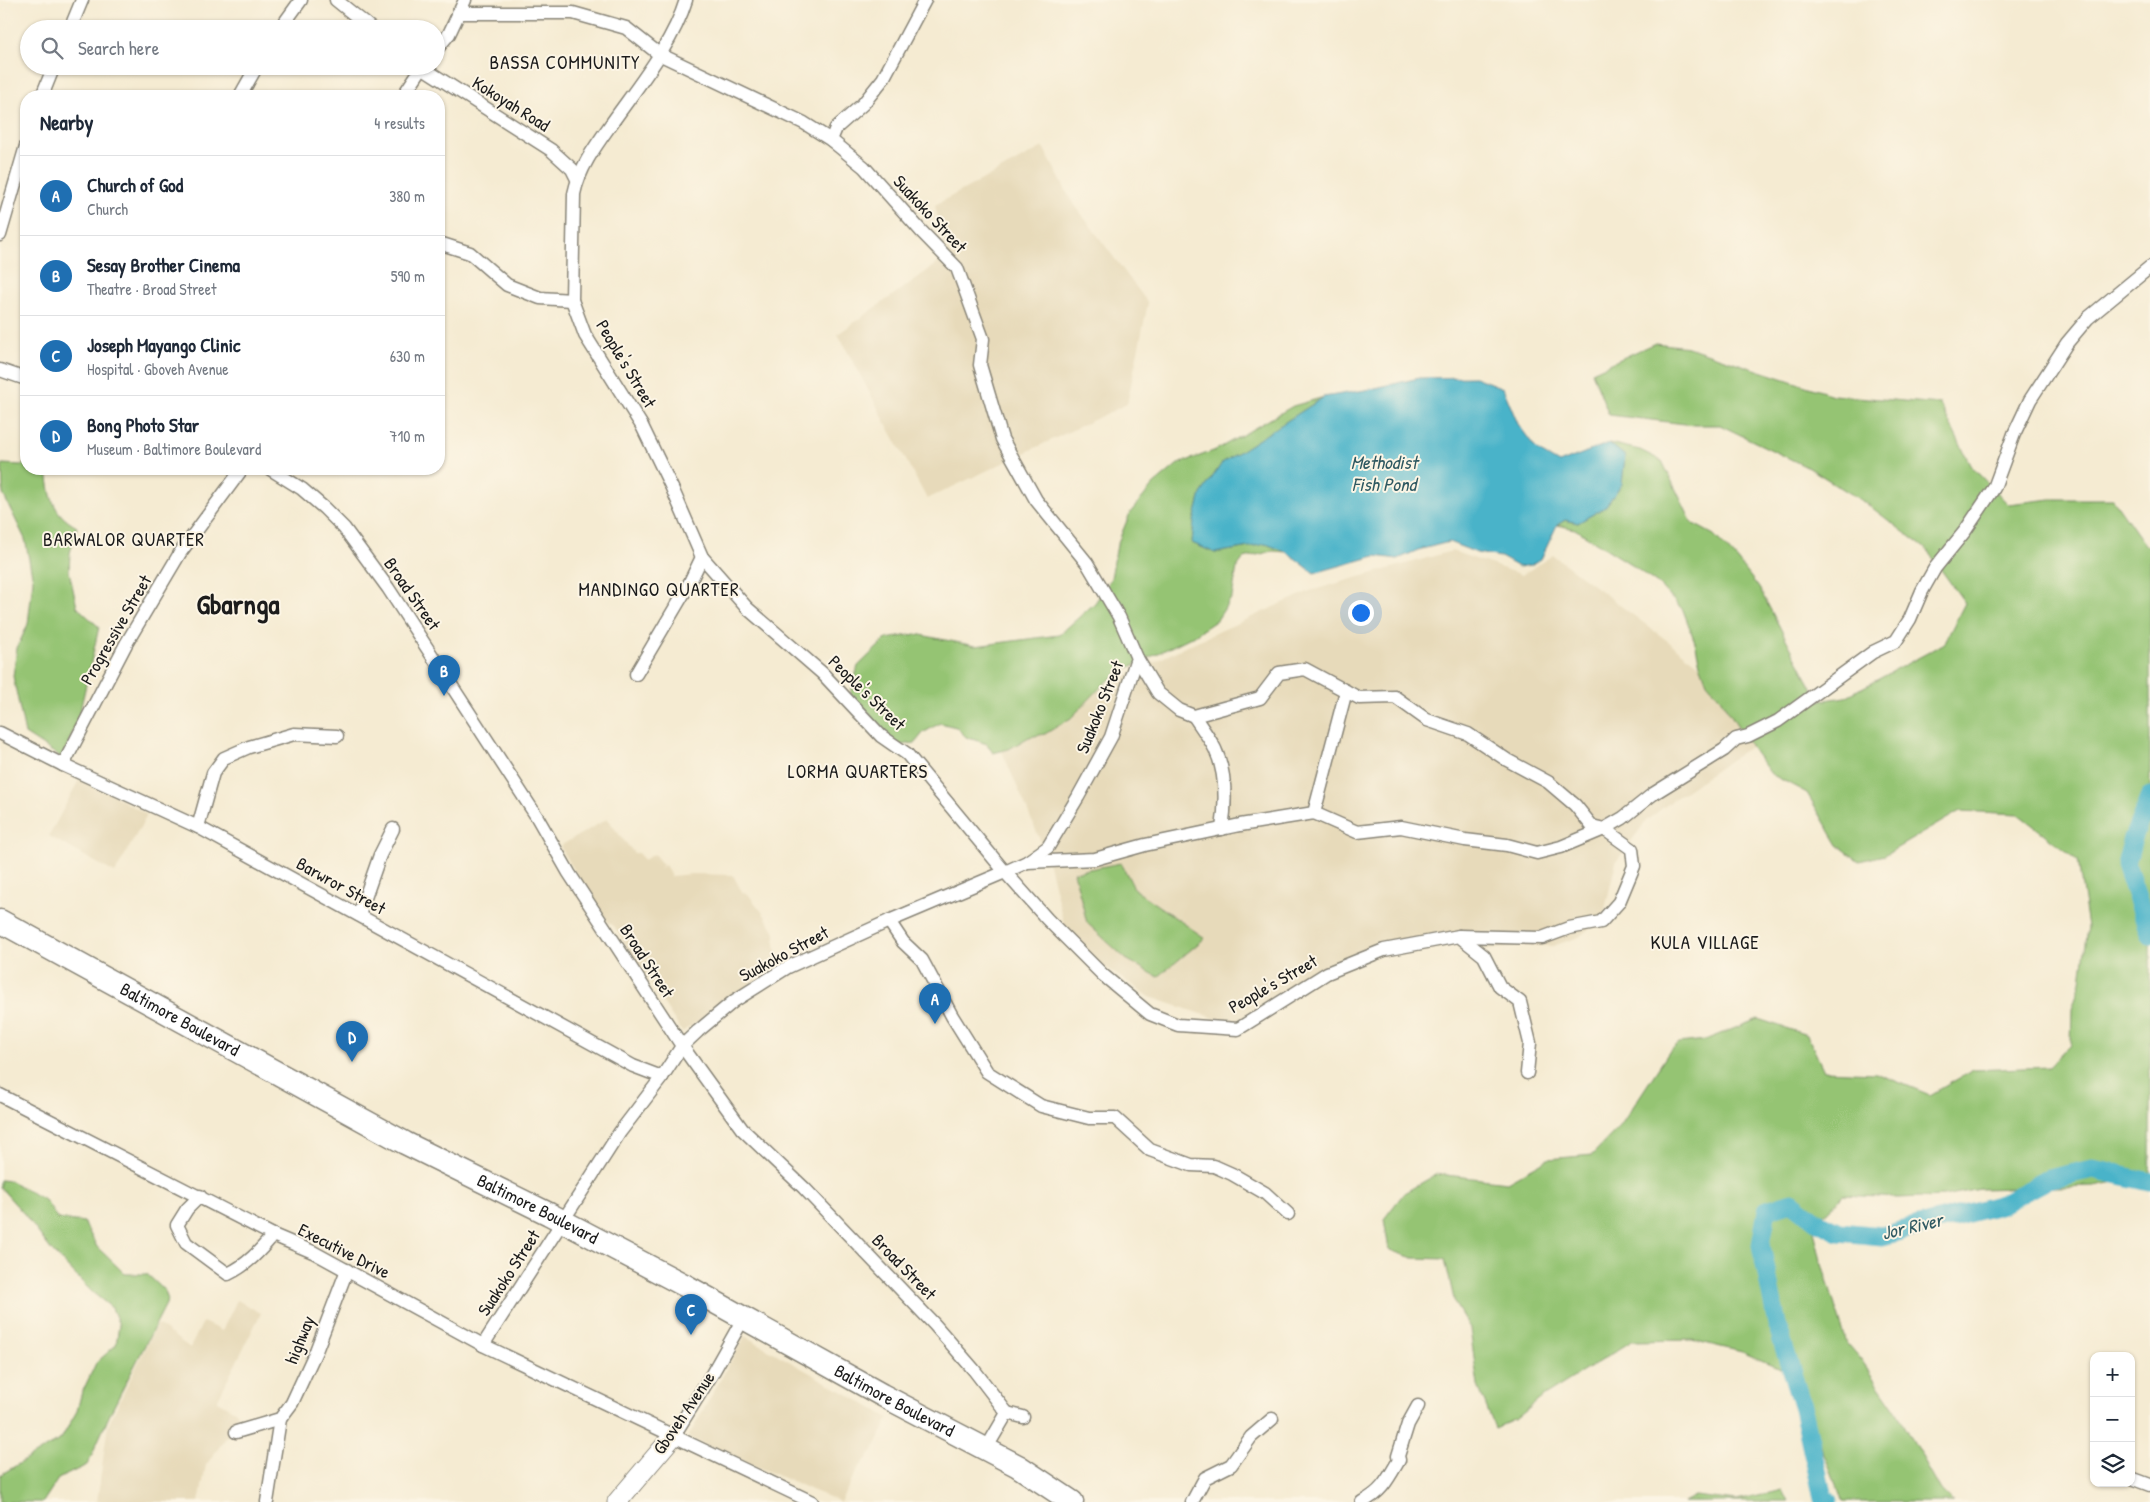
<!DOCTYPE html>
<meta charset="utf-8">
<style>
:root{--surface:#fff;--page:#f6f6f7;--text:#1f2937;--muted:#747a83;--line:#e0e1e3;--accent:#1f6fb2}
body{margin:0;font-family:"Patrick Hand",sans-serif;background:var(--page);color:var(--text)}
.controls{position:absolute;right:15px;bottom:15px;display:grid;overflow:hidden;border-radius:10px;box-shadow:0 1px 4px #0004}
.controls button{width:45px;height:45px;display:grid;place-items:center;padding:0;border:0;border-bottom:1px solid var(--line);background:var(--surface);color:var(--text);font:25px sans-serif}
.you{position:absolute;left:1360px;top:612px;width:18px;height:18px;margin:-12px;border:4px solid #fff;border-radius:50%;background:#1a73e8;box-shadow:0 0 0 8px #1a73e833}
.badge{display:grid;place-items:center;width:32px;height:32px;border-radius:50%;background:var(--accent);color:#fff;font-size:16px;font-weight:700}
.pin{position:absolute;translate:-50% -41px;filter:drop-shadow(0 1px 2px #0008)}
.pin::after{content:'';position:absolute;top:26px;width:18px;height:15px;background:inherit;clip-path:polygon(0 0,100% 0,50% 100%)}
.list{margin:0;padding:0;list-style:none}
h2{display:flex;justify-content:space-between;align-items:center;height:65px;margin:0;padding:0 20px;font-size:21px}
h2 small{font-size:16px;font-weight:400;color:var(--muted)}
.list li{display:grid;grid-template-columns:32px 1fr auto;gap:15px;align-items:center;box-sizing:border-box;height:80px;padding:0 20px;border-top:1px solid var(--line)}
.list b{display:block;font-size:19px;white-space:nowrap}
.list p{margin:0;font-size:16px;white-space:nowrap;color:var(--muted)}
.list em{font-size:16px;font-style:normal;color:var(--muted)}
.icon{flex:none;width:28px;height:28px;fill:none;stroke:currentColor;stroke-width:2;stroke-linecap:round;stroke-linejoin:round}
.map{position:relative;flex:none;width:2150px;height:1502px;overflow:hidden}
.search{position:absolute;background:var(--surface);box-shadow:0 1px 4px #0004;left:20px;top:20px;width:425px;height:55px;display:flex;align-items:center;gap:12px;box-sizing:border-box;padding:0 18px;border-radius:28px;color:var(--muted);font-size:19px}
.panel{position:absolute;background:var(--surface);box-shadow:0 1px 4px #0004;left:20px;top:90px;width:425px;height:385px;border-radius:20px}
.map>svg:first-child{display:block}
</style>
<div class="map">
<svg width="2150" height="1502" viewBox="0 0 2150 1502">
<rect width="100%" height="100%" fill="#fcf5e5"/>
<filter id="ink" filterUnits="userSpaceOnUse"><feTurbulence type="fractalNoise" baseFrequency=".02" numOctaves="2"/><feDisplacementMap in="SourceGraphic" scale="10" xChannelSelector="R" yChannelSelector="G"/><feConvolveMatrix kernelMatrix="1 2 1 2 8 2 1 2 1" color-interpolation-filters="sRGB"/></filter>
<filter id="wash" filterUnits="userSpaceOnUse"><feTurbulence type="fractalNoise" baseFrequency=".0096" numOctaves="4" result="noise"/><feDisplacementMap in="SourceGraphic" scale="20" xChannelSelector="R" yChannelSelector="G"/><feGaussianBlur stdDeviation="1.12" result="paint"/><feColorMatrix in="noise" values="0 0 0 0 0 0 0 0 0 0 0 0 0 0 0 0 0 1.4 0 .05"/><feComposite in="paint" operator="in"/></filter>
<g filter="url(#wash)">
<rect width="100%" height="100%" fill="#f5ebd2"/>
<!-- built -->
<g fill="#e7daba">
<path d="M1043,147l28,53 77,103 -21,101 -200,95 -89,-165 109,-77 -12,-52z"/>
<path d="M1452,551l70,24 31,-20 164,123 34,68 -77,53 -28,22 -30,41 -13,55 -24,20 -26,9 -26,-1 -52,7 -30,-18 -100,30 -113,60 -82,-27 -48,-32 -37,-36 -18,-73 -49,-114 186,-95 126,-56z"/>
<path d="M81,776l66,39 -32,58 -66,-37z"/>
<path d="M607,819l27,34h4l6,7 10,-6 9,11 -4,4 6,-4 6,11 21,-2 41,1 9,17 6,2 17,22 10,16v14l6,17 -99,69 -68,-106 -6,-4 -13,-21 -6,-6 -29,-49z"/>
<path d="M237,1300l24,13 -44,88 21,12 -7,18 -25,34 -7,37h-102l11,-77 49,-101 33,24 13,-26 19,9z"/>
<path d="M745,1336l144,82 -16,33 -15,18 -18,33 -152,-65z"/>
</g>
<!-- green -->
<g fill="#95c473" stroke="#587048">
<path d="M1655,343l33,4 145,48 107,9 31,62 37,38 43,-5h62l33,47 4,-1v638l-24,-3 -32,6 -114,3 -36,7 -45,2 -56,-3 -30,31 8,35 26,83 13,15 35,50 46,81 12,12h-109l-2,-2 -50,-127 -50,-21 -50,-12 -60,1 -88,55 -28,23 -21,9 -17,-42 -8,-57 -15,-25 -10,-45 -32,-1 -24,-8 -5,-31 20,-26 33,-19 70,8 41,-23 44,-4 29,-30 48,-73 10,-9 26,-3 53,-21 49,16 17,36 52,2 54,22 43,-25 76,-3 22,-23 1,-35 9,-28 7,-54 -10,-67 -60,-46 -58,-3 -75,44 -26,6 -21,-16 -31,-52 -36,-19 -18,-24 -33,-52 -13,-15 -7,-19 -5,-22 -12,-32 -24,-25 -30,-22 -54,-34 -18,-4 8,-5 13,3 27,-16 17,-23 3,-28 -16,-13 31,7 22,11 30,62 22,12 22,23 23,30 60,113 26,-4 99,-53 21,-41 -39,-54 -59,-45 -56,-35 -91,-44h-26l-85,-10 -17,-43z"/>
<path d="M1324,397l-102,66 -21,31 -7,27 -2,22 23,10 51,-9 21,8 -14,-1 -29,7 -7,9 -5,30 -15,23 -24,16 -75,37 -16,13 -31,32 -26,16 -16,3 -20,12 -16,4 -6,-9 -21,-7 -10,-10 -16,-4 -17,10 -8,10 -14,2 -20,-10 -10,-19 -21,-21 8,-29 28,-27 30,-5 59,12 84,-11 36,-32 16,-25 6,-33 13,-32 23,-28 25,-21 38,-14 77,-44z"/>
<path d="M26,463v6h21c3,26 4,44 30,58l-7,26 -1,18 8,36 22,20 -21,93 -16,38 -37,-24 -12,-58 4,-28 11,-24 5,-44 -8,-41 -22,-45 -1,-30 19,1z"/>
<path d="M1121,863l14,27 70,48 -47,39 -32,-18 -39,-36 -13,-51z"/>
<path d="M0,1180l11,1 35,20 12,18 26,3 13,25 28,27h22l18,17 3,9 -57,112 -24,53 -29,14 -15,23h-43v-27l61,-36 16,-28 4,-16 15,-32 20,-18 3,-20 -7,-17 -20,-16 -40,-41 -27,-36 -25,-28z"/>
<path d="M1782,1490l6,12h-104l11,-6 42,5z"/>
</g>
<!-- water -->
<path fill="#4ab3c9" stroke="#336872" d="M1475,377l28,11 15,36 19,26 22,13 50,-20 16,13 -3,28 -17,23 -27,16 -13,-3 -8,5 -16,34 -10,6 -12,2 -18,-10 -24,-4 -28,-11 -31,8 -20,9 -23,-3 -61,17 -27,-21 -21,-8 -51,9 -23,-10 2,-22 7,-27 21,-31 102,-66 47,-8 48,-11z"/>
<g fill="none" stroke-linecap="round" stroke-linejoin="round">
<!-- river -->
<g stroke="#4ab3c9" stroke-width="19">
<path d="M2150,796l-17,42 -7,27 24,70"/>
<path d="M1828,1502l-5,-4 -20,-89 -26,-85 -16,-79 6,-35 25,-8 24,19 23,11 43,4 120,-32 46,-25 45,-10 57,13"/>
</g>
</g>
</g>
<g filter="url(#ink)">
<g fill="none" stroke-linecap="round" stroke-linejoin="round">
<!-- street casing -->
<g stroke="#888477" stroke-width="15">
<g id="street">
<path d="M336,0l36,29"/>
<path d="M686,0c-14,46 -50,88 -77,127 -15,21 -30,42 -35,67l-2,106 13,35 57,91 30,62 30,69 45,51 75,65 59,63 26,18 98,118 42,47 56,56 47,39 28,11 60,4 89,-56 57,-23 75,-14 25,20 16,31 20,15 10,41 -3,30"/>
<path d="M458,13h115l53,15 33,26 145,69 27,17 33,27 57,64 36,37 26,71 -3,26 22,74 34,61 51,63 32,54 18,41 -26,79 -33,60 -30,50 -21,15 -22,10 -116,49 -101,46 -54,34 -36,30 -16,15 -20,31 -42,55 -137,213"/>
<path d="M70,29l12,-29"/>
<path d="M280,29l21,-29"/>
<path d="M436,50l13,-16 16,-34"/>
<path d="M420,66l131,84 21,19 5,10"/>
<path d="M42,96l12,-30"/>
<path d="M240,96l17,-30"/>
<path d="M403,96l20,-30"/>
<path d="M831,140l5,-12 27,-24 20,-25 42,-79"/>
<path d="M0,235l26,-89"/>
<path d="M439,243l31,10 37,32 33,13 32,2"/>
<path d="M0,370l26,9"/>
<path d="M270,469l32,20 22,19 20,20 44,60 149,229 32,56 113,173 60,83 62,59 130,136 40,46 33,43 -21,36"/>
<path d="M1137,658l21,35 21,17 15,6 66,-18 19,-25 26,-4 54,29 36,-1 32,23 41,14 39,26 41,22 27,23 17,21 12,3 28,20 2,17 -15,36 -18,20 -32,6 -27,10 -83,-2"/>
<path d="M636,674l52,-88 14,-29"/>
<path d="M1194,716c7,11 15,21 21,33 11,23 11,54 7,80"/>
<path d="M0,733l63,32 135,62 435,239 29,11"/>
<path d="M63,765l63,-121 54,-91 62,-84"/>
<path d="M1314,813l32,-122"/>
<path d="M198,827l15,-54 11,-15 25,-11 45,-13 43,2"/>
<path d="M1027,862l68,-3 50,-14 95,-20 74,-12 43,19 44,-5 64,13 42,5 30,8 24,-6 43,-18 19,-11 30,-24 71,-44 12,-11 12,-3 30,-15 95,-69 23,-11 14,-22 12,-28 13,-23 30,-37 29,-43 20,-54 16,-34 37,-57 21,-25 62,-51"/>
<path d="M359,915l21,-60 13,-26"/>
<path d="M889,921l14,21 19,18 30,56 35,56 54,34 48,12h26l35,32 41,15 23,1 18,8 33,19 23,21"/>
<path d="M0,1095l273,140 40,17 170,93 329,157"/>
<path d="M200,1196l-13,13 -10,16 9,18 42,31c19,-9 32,-23 45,-39"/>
<path d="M1007,1413l16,4"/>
<path d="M236,1432l44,-13 12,-16 24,-52 31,-81"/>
<path d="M674,1435l38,-61 31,-55"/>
<path d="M2131,1478l19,7"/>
<path d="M267,1502l13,-83"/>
<path d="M1192,1502l13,-24 26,-13 20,-28 21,-18"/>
<path d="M1362,1502c20,-10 26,-23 37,-42l-1,-4 10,-32 10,-18"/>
</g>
</g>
<!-- primary casing -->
<g stroke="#888477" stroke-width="21">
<path id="primary" d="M617,1502l57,-67"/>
</g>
<!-- highway casing -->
<g stroke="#888477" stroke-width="25">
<g id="highway">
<path id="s1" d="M0,921l405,222 144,71 137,72 196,109 136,71 54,36"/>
</g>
</g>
<!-- street -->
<use href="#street" stroke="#fff" stroke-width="12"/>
<!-- primary -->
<use href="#primary" stroke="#fff" stroke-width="19"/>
<!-- highway -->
<use href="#highway" stroke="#fff" stroke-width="22"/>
</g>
</g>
<g text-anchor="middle" stroke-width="4" stroke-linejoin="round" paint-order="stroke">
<!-- street labels -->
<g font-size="18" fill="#1c1c1c" stroke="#fcf5e5">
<text transform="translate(511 104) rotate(32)" y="6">Kokoyah Road</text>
<text transform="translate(930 214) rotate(47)" y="6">Suakoko Street</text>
<text transform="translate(626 364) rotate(59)" y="6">People's Street</text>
<text transform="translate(412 594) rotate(55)" y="6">Broad Street</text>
<text transform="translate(116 630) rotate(-60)" y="6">Progressive Street</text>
<text transform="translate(867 693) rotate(44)" y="6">People's Street</text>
<text transform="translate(1100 707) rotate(-68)" y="6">Suakoko Street</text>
<text transform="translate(341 886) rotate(29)" y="6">Barwror Street</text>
<text transform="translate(784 954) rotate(-28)" y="6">Suakoko Street</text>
<text transform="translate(647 961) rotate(57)" y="6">Broad Street</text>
<text transform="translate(1273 984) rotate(-30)" y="6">People's Street</text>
<text dy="6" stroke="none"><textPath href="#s1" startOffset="205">Baltimore Boulevard</textPath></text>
<text dy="6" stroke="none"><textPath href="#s1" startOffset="610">Baltimore Boulevard</textPath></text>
<text transform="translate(344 1251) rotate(27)" y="6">Executive Drive</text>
<text transform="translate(904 1267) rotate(46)" y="6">Broad Street</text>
<text transform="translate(509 1273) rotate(-57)" y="6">Suakoko Street</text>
<text transform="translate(300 1340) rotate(-68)" y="6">highway</text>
<text dy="6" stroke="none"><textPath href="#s1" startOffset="1015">Baltimore Boulevard</textPath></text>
<text transform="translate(684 1413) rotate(-56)" y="6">Gboveh Avenue</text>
</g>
<!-- neighbourhood labels -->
<g font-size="19" letter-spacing="1" fill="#1c1c1c" stroke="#fcf5e5">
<text x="565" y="69">BASSA COMMUNITY</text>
<text x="124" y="546">BARWALOR QUARTER</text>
<text x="659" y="596">MANDINGO QUARTER</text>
<text x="858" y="778">LORMA QUARTERS</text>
<text x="1705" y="949">KULA VILLAGE</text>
</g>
<!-- water labels -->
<g font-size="19" font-style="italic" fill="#2e5861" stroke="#fcf5e5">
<text x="1384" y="469">Methodist<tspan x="1384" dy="22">Fish Pond</tspan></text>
<text transform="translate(1912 1226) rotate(-13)" y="7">Jor River</text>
</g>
<!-- town labels -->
<g font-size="28" font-weight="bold" fill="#1c1c1c" stroke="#fcf5e5">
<text x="238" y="614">Gbarnga</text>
</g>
</g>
</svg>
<div class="controls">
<button>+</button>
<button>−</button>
<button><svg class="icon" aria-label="layers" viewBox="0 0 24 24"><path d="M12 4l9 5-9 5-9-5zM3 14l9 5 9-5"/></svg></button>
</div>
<div class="you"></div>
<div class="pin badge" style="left:935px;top:1024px">A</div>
<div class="pin badge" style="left:444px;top:696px">B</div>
<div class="pin badge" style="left:691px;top:1335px">C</div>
<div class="pin badge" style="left:352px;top:1062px">D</div>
<div class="search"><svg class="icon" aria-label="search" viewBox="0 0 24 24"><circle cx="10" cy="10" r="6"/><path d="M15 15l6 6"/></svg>Search here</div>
<section class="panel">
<h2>Nearby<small>4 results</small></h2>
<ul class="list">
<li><span class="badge">A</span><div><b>Church of God</b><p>Church</p></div><em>380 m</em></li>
<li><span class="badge">B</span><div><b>Sesay Brother Cinema</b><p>Theatre · Broad Street</p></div><em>590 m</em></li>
<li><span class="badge">C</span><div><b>Joseph Mayango Clinic</b><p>Hospital · Gboveh Avenue</p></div><em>630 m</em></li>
<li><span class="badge">D</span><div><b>Bong Photo Star</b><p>Museum · Baltimore Boulevard</p></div><em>710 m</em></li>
</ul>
</section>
</div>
